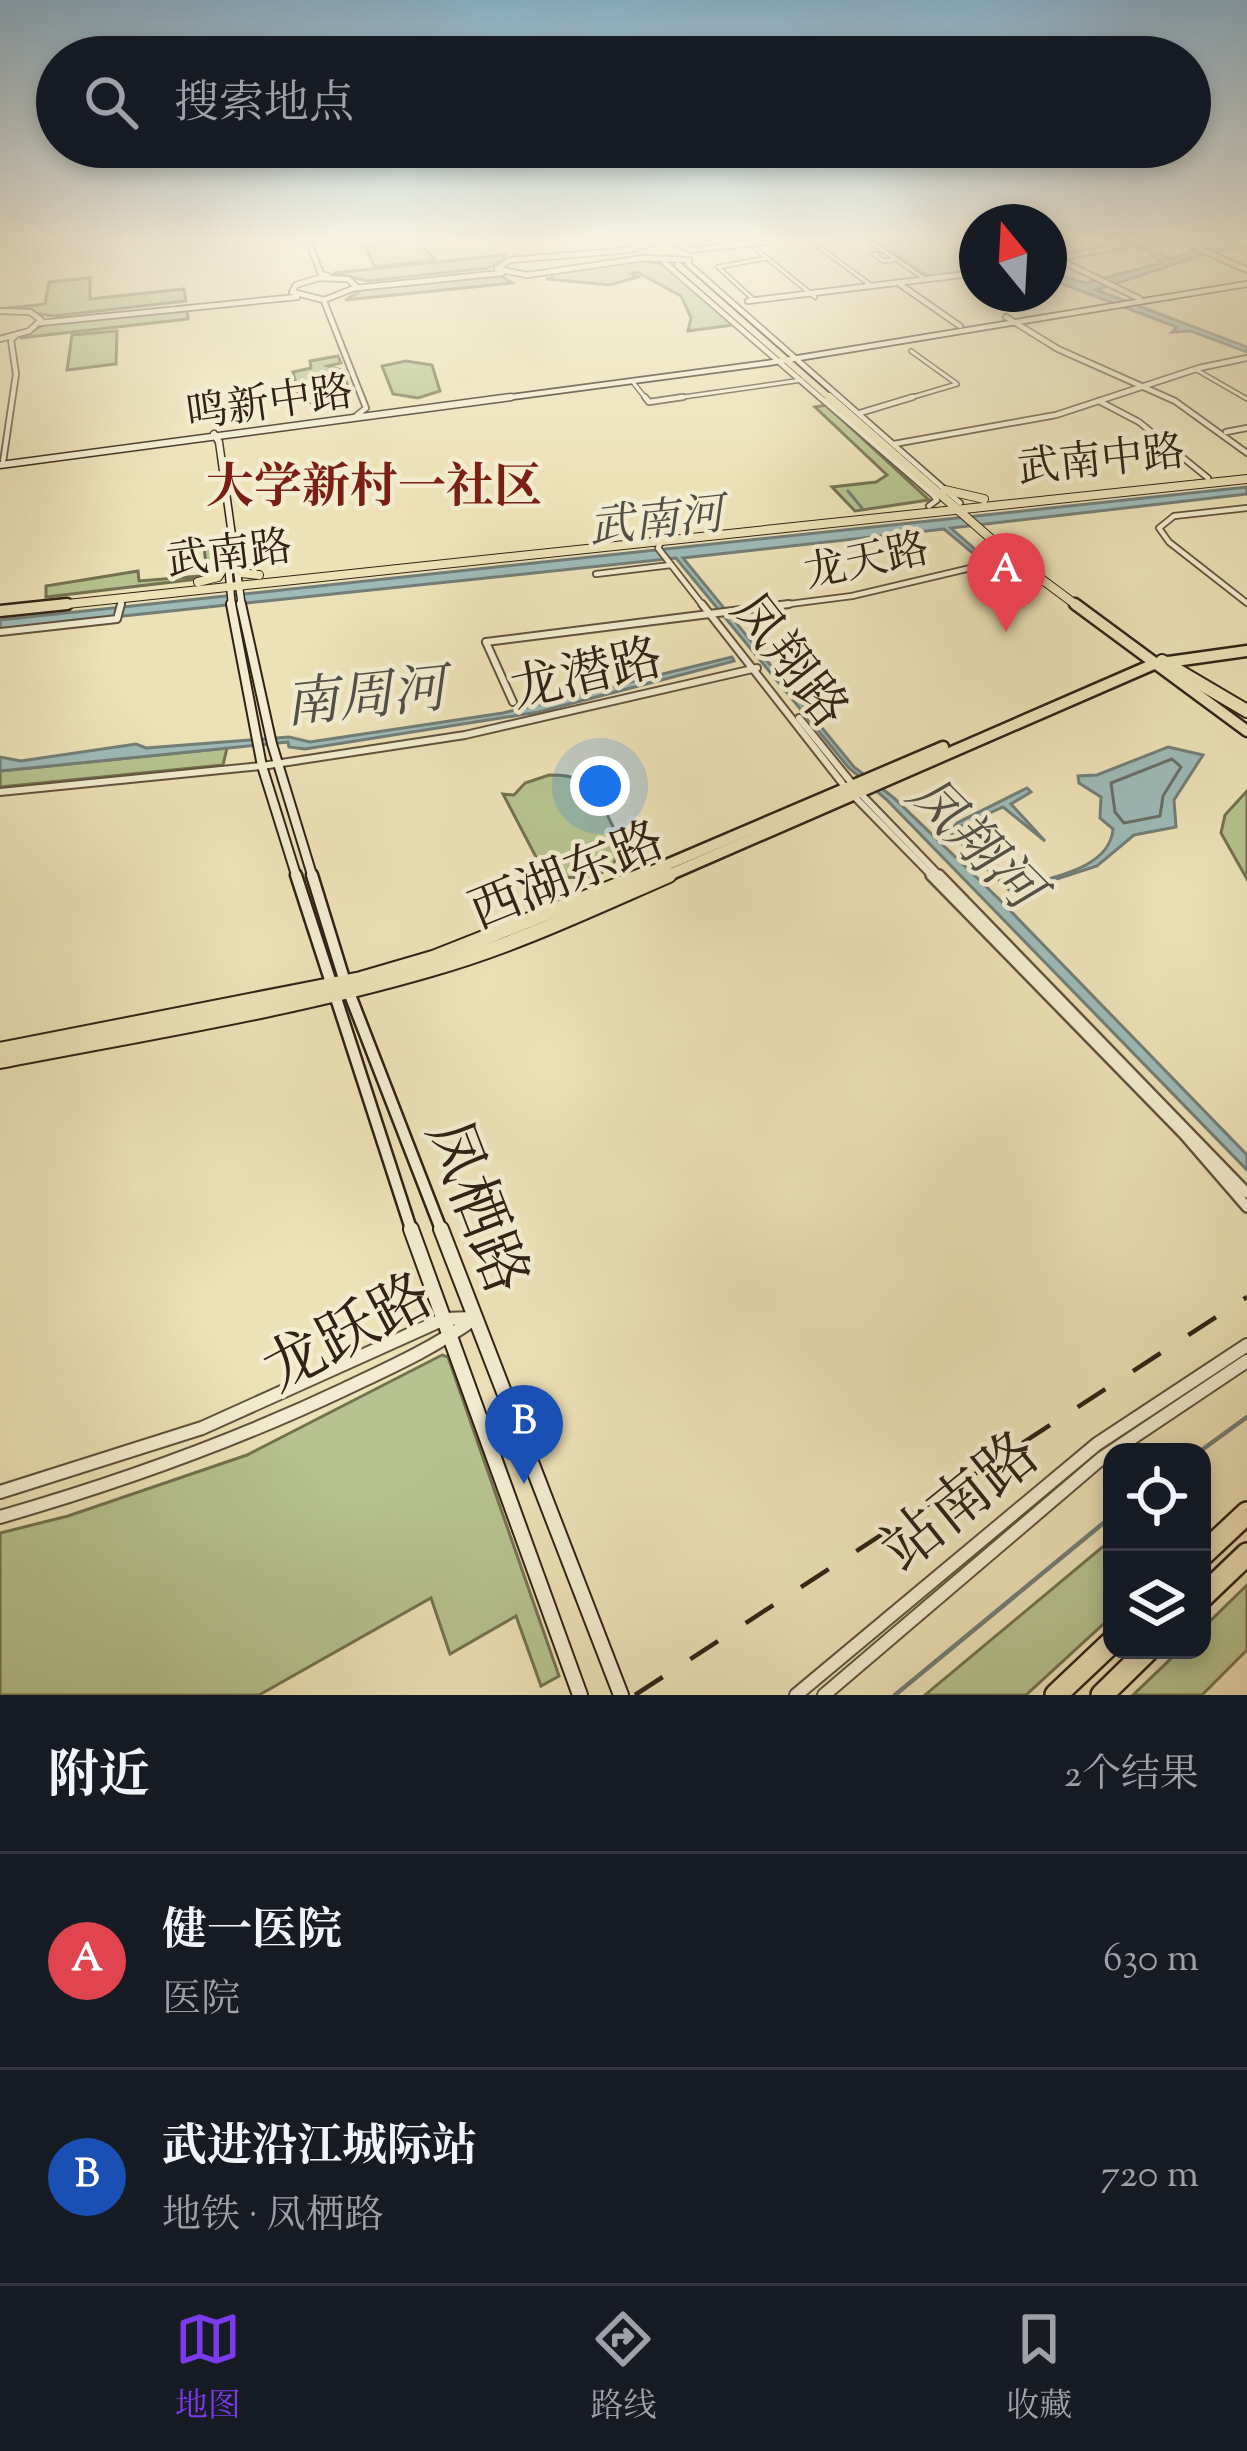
<!DOCTYPE html>
<html lang="zh">
<meta charset="utf-8">
<style>
:root{--surface:#171b24;--page:#20242c;--text:#f1f3f6;--muted:#9ea1a6;--line:#363941;--accent:#7c3aed}
body{margin:0;font-family:"Sorts Mill Goudy","Noto Serif SC",serif;background:var(--page);color:var(--text)}
.controls{position:absolute;right:36px;bottom:36px;display:grid;overflow:hidden;border-radius:24px;box-shadow:0 6px 18px #0003}
.controls button{width:108px;height:108px;display:grid;place-items:center;padding:0;border:0;border-bottom:3px solid var(--line);background:var(--surface);color:var(--text);font:60px sans-serif}
.compass{position:absolute;left:959px;top:204px;width:108px;height:108px;border-radius:50%;background:var(--surface);box-shadow:0 6px 18px #0003;rotate:342deg}
.you{position:absolute;left:600px;top:786px;width:42px;height:42px;margin:-30px;border:9px solid #fff;border-radius:50%;background:#1a73e8;box-shadow:0 0 0 18px #1a73e833}
.badge{display:grid;place-items:center;width:78px;height:78px;border-radius:50%;background:var(--accent);color:#fff;font-size:39px;font-weight:700}
.pin{position:absolute;translate:-50% -99px;filter:drop-shadow(0 3px 6px #0008)}
.pin::after{content:'';position:absolute;top:63px;width:42px;height:36px;background:inherit;clip-path:polygon(0 0,100% 0,50% 100%)}
.list{margin:0;padding:0;list-style:none}
h2{display:flex;justify-content:space-between;align-items:center;height:156px;margin:0;padding:0 48px;font-size:51px}
h2 small{font-size:39px;font-weight:400;color:var(--muted)}
.list li{display:grid;grid-template-columns:78px 1fr auto;gap:36px;align-items:center;box-sizing:border-box;height:216px;padding:0 48px;border-top:3px solid var(--line)}
.list b{display:block;font-size:45px;white-space:nowrap}
.list p{margin:0;font-size:39px;white-space:nowrap;color:var(--muted)}
.list em{font-size:39px;font-style:normal;color:var(--muted)}
.icon{flex:none;width:66px;height:66px;fill:none;stroke:currentColor;stroke-width:2;stroke-linecap:round;stroke-linejoin:round}
.map{position:relative;flex:none;width:1247px;height:1695px;overflow:hidden}
.search{position:absolute;background:var(--surface);box-shadow:0 6px 18px #0003;left:36px;right:36px;top:36px;height:132px;display:flex;align-items:center;gap:30px;box-sizing:border-box;padding:0 42px;border-radius:66px;color:var(--muted);font-size:45px}
.sheet{height:588px;background:var(--surface)}
nav{display:flex;justify-content:space-around;align-items:center;box-sizing:border-box;height:168px;border-top:3px solid var(--line);background:var(--surface);font-size:33px;color:var(--muted)}
nav a{display:grid;justify-items:center;gap:6px}
nav .on{color:var(--accent)}
.map>svg:first-child{display:block}
</style>
<div class="map">
<svg width="1247" height="1695" viewBox="0 0 1247 1695">
<rect width="100%" height="100%" fill="#ede1b7"/>
<filter id="stains"><feTurbulence type="fractalNoise" baseFrequency=".00167" numOctaves="4"/><feColorMatrix values="0 0 0 0 .2 0 0 0 0 .09 0 0 0 0 .02 0 0 0 .5 -.17"/></filter>
<radialGradient id="worn" r=".72"><stop offset=".6" stop-color="#630" stop-opacity="0"/><stop offset="1" stop-color="#630" stop-opacity=".3"/></radialGradient>
<!-- green -->
<g fill="#b6c390" stroke="#747252" stroke-width="3">
<path d="M419,241l16,19 -60,7 -11,-22z"/>
<path d="M875,241h102v29l-50,6z"/>
<path d="M504,255v5l-16,8 -120,13 -35,-8z"/>
<path d="M643,260l23,5 67,60 -45,6 3,-13 -10,-22 -44,-24 -6,2 7,3 -28,8 -64,-6 7,-1 -2,-5z"/>
<path d="M497,273l15,10 -167,17 20,-12z"/>
<path d="M90,278v21l94,-10 2,12 -132,15 -54,-7 45,-5 4,-22z"/>
<path d="M187,308l1,11 -168,19 24,-14z"/>
<path d="M117,331l-1,33 -49,6 5,-35z"/>
<path d="M338,356l3,7 -13,3 16,5 6,25 -25,9 -25,-4 -7,-29 18,-4 -1,-7z"/>
<path d="M406,361l26,4 8,26 -22,7 -25,-4 -11,-28z"/>
<path d="M826,405l103,95 -74,11 -23,-24 44,-5 11,-7 -72,-68z"/>
<path d="M215,547l3,22 -12,9 -160,19v-11l92,-15 1,10 62,-5 6,-5 -3,-23z"/>
<path d="M227,748l-4,17 -223,22v-16z"/>
<path d="M549,775c12,0 26,0 36,10 17,16 48,64 24,83 -19,15 -44,6 -61,12l-45,-86 11,1 11,-12z"/>
<path d="M1247,791v88l-26,-46 4,-18z"/>
<path d="M442,1355l6,2 111,319 -18,10 -25,-70 -66,38 -19,-56 -172,97h-259v-162l68,-17 179,-61z"/>
<path d="M1112,1539v77l-86,79h-101z"/>
<path d="M1247,1585v65l-45,45h-69l47,-45h22v-21z"/>
</g>
<!-- water -->
<g fill="#9dbbb9" stroke="#727e77" stroke-width="3">
<path d="M1122,241h11l39,18 25,-9 50,-3 -35,5 -116,38 151,57v5l-56,-21 -19,1 5,-5 -128,-48v-6l37,10 75,-20 -13,-12z"/>
<path d="M1247,487v7l-296,34 28,25 -4,2 -31,-26 -261,29 171,209 40,31 105,101 248,256v15l-361,-371 -37,-31 -173,-210 -676,71v-9z"/>
<path d="M732,657l2,4 -195,51 -234,37 -16,-2 -1,-5 -288,29v-14l21,4 115,-17 10,4 143,-11 21,5 193,-29z"/>
<path d="M1168,747l35,8 -29,45 2,27 -42,8 -37,31 -80,26 -8,-2 -59,-58 7,-9 70,-35 4,4 -20,12 34,37 -42,-34 -42,19 -3,11 57,51c32,-10 95,-18 98,-59l-13,-11 1,-21 -22,-14 -1,-7 19,-1z"/>
</g>
<g fill="none" stroke-linecap="round" stroke-linejoin="round">
<!-- shore -->
<path stroke="#686e67" stroke-width="3" d="M1172,759l9,8 -18,29 -3,20 -36,7 -9,-11 -4,-29z"/>
<!-- stream-far1 -->
<path stroke="#727e77" stroke-width="3" d="M848,491l14,17"/>
<!-- stream -->
<g stroke="#727e77" stroke-width="4.5">
<path d="M1199,1452l48,-35"/>
<path d="M895,1695l217,-179"/>
</g>
<!-- primary-tunnel -->
<path stroke="#c8bb97" stroke-width="6" stroke-dasharray="6 3" stroke-linecap="butt" d="M651,241l27,24"/>
<!-- minor-far2 casing -->
<g stroke="#61523e" stroke-width="6">
<g id="minor-far2">
<path d="M746,241l69,56"/>
<path d="M811,241l61,45"/>
<path d="M869,241l56,38"/>
<path d="M878,254h-4l9,7 10,-1"/>
<path d="M754,300l-36,-33 49,-9"/>
<path d="M1195,369l52,30"/>
<path d="M632,381l15,19"/>
<path d="M662,400l140,-20"/>
<path d="M903,400l54,-16 -46,-33"/>
</g>
</g>
<!-- minor-far1 casing -->
<g stroke="#61523e" stroke-width="8">
<g id="minor-far1">
<path d="M645,397l4,5 34,-5"/>
<path d="M1099,401l40,21 69,56"/>
<path d="M860,413l53,-16"/>
<path d="M1226,432l21,-4"/>
<path d="M1247,508l-73,8 -15,12 10,14 78,61"/>
<path d="M596,574l75,-9"/>
<path d="M120,607l3,-9"/>
</g>
</g>
<!-- minor casing -->
<g stroke="#61523e" stroke-width="10">
<g id="minor">
<path d="M0,632l117,-13 4,-15"/>
<path d="M486,642l27,60"/>
</g>
</g>
<!-- tertiary-far3 casing -->
<g stroke="#61523e" stroke-width="8">
<g id="tertiary-far3">
<path d="M308,241l13,33 7,2"/>
<path d="M671,241l22,9"/>
<path d="M1182,241l65,29"/>
<path d="M693,250l77,-9"/>
<path d="M1049,255l91,44"/>
<path d="M644,258l-117,17 -30,-6 13,-9 120,-10 25,-9"/>
<path d="M644,258l44,2"/>
<path d="M1059,258l87,-17"/>
<path d="M689,260l-1,4 272,239"/>
<path d="M665,263l268,232 4,5 -8,6"/>
<path d="M319,278l29,1 9,8 -33,13 -32,-8 4,-7z"/>
<path d="M898,283l62,43"/>
<path d="M356,288l146,-15"/>
<path d="M324,301l42,107 -10,8"/>
<path d="M748,301l229,-28"/>
<path d="M0,311l30,1 11,8 -12,11 -29,8"/>
<path d="M1006,317l52,32 117,52 72,52"/>
<path d="M40,323l257,-26"/>
<path d="M894,444l162,-29 143,-47 48,-10"/>
<path d="M3,462l13,-88 -5,-34 4,-4"/>
<path d="M665,534l-7,14 46,59"/>
<path d="M766,607l86,-11 161,-38"/>
</g>
</g>
<!-- tertiary-far2 casing -->
<g stroke="#61523e" stroke-width="10">
<g id="tertiary-far2">
<path d="M702,604l144,184 88,90"/>
<path d="M486,642l303,-38"/>
<path d="M799,718l60,74 83,86"/>
<path d="M0,792l262,-26 203,-31 292,-67"/>
</g>
</g>
<!-- tertiary-far1 casing -->
<g stroke="#61523e" stroke-width="14">
<g id="tertiary-far1">
<path d="M931,875l252,258 64,74"/>
<path d="M939,875l308,318"/>
</g>
</g>
<!-- tertiary casing -->
<g stroke="#61523e" stroke-width="16">
<g id="tertiary">
<path d="M0,1492l202,-64 242,-109 30,-1"/>
<path d="M0,1517c118,-34 233,-75 345,-128 44,-21 89,-41 129,-70"/>
<path d="M796,1695l301,-251 150,-99"/>
<path d="M824,1695l278,-237 145,-97"/>
</g>
</g>
<!-- secondary-far4 casing -->
<g stroke="#322215" stroke-width="8">
<path id="secondary-far4" d="M489,400l279,-37 479,-79"/>
</g>
<!-- secondary-far3 casing -->
<g stroke="#322215" stroke-width="9">
<g id="secondary-far3">
<path d="M214,434l5,8 23,165"/>
<path d="M0,465l511,-68"/>
<path d="M228,565l4,42"/>
</g>
</g>
<!-- secondary-far2 casing -->
<g stroke="#322215" stroke-width="12">
<g id="secondary-far2">
<path d="M231,604l31,162 35,112"/>
<path d="M241,604l31,140 41,134"/>
</g>
</g>
<!-- secondary-far1 casing -->
<g stroke="#322215" stroke-width="15">
<g id="secondary-far1">
<path d="M296,875l116,357"/>
<path d="M312,875l33,107 97,250"/>
</g>
</g>
<!-- secondary casing -->
<g stroke="#322215" stroke-width="18">
<g id="secondary">
<path d="M411,1229l169,466"/>
<path d="M441,1229l180,466"/>
</g>
</g>
<!-- primary-far3 casing -->
<g stroke="#322215" stroke-width="9">
<path id="primary-far3" d="M678,265l154,135"/>
</g>
<!-- primary-far2 casing -->
<g stroke="#322215" stroke-width="10">
<g id="primary-far2">
<path d="M829,397l184,161 66,49"/>
<path d="M945,490l39,9"/>
<path d="M233,560l8,13 18,2"/>
<path d="M198,582l20,-5 10,-16"/>
<path d="M39,607l1208,-128"/>
</g>
</g>
<!-- primary-far1 casing -->
<g stroke="#322215" stroke-width="15">
<g id="primary-far1">
<path d="M1075,604l172,127"/>
<path d="M0,611l67,-7"/>
<path d="M636,878l307,-131"/>
<path d="M662,878l492,-214 93,-13"/>
</g>
</g>
<!-- primary casing -->
<g stroke="#322215" stroke-width="18">
<g id="primary">
<path d="M0,1050l361,-71 72,-21 210,-83"/>
<path d="M0,1061c144,-28 290,-51 431,-92 82,-23 160,-60 238,-94"/>
</g>
</g>
<!-- motorway-far1 casing -->
<g stroke="#322215" stroke-width="16">
<path id="motorway-far1" d="M1162,661l85,50"/>
</g>
<!-- motorway casing -->
<g stroke="#322215" stroke-width="26">
<g id="motorway">
<path d="M1202,1555l45,-42"/>
<path d="M1202,1597l45,-43"/>
<path d="M1056,1695l56,-53"/>
<path d="M1102,1695l46,-45"/>
</g>
</g>
<!-- minor-far2 -->
<use href="#minor-far2" stroke="#f3ecd0" stroke-width="3"/>
<!-- minor-far1 -->
<use href="#minor-far1" stroke="#f3ecd0" stroke-width="4.5"/>
<!-- minor -->
<use href="#minor" stroke="#f3ecd0" stroke-width="6"/>
<!-- tertiary-far3 -->
<use href="#tertiary-far3" stroke="#f3ecd0" stroke-width="4.5"/>
<!-- tertiary-far2 -->
<use href="#tertiary-far2" stroke="#f3ecd0" stroke-width="6"/>
<!-- tertiary-far1 -->
<use href="#tertiary-far1" stroke="#f3ecd0" stroke-width="9"/>
<!-- tertiary -->
<use href="#tertiary" stroke="#f3ecd0" stroke-width="12"/>
<!-- secondary-far4 -->
<use href="#secondary-far4" stroke="#f3ecd0" stroke-width="4.5"/>
<!-- secondary-far3 -->
<use href="#secondary-far3" stroke="#f3ecd0" stroke-width="6"/>
<!-- secondary-far2 -->
<use href="#secondary-far2" stroke="#f3ecd0" stroke-width="8"/>
<!-- secondary-far1 -->
<use href="#secondary-far1" stroke="#f3ecd0" stroke-width="10"/>
<!-- secondary -->
<use href="#secondary" stroke="#f3ecd0" stroke-width="14"/>
<!-- primary-far3 -->
<use href="#primary-far3" stroke="#ede1b7" stroke-width="6"/>
<!-- primary-far2 -->
<use href="#primary-far2" stroke="#ede1b7" stroke-width="8"/>
<!-- primary-far1 -->
<use href="#primary-far1" stroke="#ede1b7" stroke-width="10"/>
<!-- primary -->
<use href="#primary" stroke="#ede1b7" stroke-width="14"/>
<!-- motorway-far1 -->
<use href="#motorway-far1" stroke="#ede1b7" stroke-width="12"/>
<!-- motorway -->
<use href="#motorway" stroke="#ede1b7" stroke-width="21"/>
<!-- rail -->
<path stroke="#322215" stroke-width="4.5" stroke-dasharray="33 33" stroke-linecap="butt" d="M635,1695l612,-398"/>
</g>
<!-- sky -->
<linearGradient id="sky" x2="0" y2="1"><stop stop-color="#8ab7d5"/><stop offset="0.5" stop-color="#f7f2df"/><stop offset="1" stop-color="#f7f2df" stop-opacity="0"/></linearGradient>
<rect width="1247" height="478" fill="url(#sky)"/>
<g text-anchor="middle" stroke-width="9" stroke-linejoin="round" paint-order="stroke">
<!-- far-street labels -->
<g font-size="42" fill="#322215" stroke="#f3ecd0">
<text transform="translate(269 401) rotate(-8)" y="15">鸣新中路</text>
<text transform="translate(1101 458) rotate(-6)" y="15">武南中路</text>
<text transform="translate(229 552) rotate(-7)" y="15">武南路</text>
<text transform="translate(866 559) rotate(-12)" y="15">龙天路</text>
</g>
<!-- far-water labels -->
<g font-size="45" font-style="italic" fill="#525046" stroke="#f3ecd0">
<text transform="translate(656 519) rotate(-6)" y="16">武南河</text>
</g>
<!-- far-quarter labels -->
<g font-size="48" font-weight="bold" fill="#7a1f14" stroke="#f3ecd0">
<text x="374" y="502">大学新村一社区</text>
</g>
<!-- street labels -->
<g font-size="51" fill="#322215" stroke="#f3ecd0">
<text transform="translate(791 659) rotate(52)" y="18">凤翔路</text>
<text transform="translate(586 672) rotate(-13)" y="18">龙潜路</text>
<text transform="translate(566 874) rotate(-22)" y="18">西湖东路</text>
</g>
<!-- water labels -->
<g font-size="54" font-style="italic" fill="#525046" stroke="#f3ecd0">
<text transform="translate(365 695) rotate(-6)" y="19">南周河</text>
<text transform="translate(976 841) rotate(45)" y="19">凤翔河</text>
</g>
<!-- near-street labels -->
<g font-size="60" fill="#322215" stroke="#f3ecd0">
<text transform="translate(479 1206) rotate(69)" y="21">凤栖路</text>
<text transform="translate(347 1331) rotate(-28)" y="21">龙跃路</text>
<text transform="translate(959 1500) rotate(-39)" y="21">站南路</text>
</g>
</g>
<rect width="100%" height="100%" filter="url(#stains)"/>
<rect width="100%" height="100%" fill="url(#worn)"/>
</svg>
<div class="controls">
<button><svg class="icon" aria-label="locate" viewBox="0 0 24 24"><circle cx="12" cy="12" r="6"/><path d="M12 2v4M12 18v4M2 12h4M18 12h4"/></svg></button>
<button><svg class="icon" aria-label="layers" viewBox="0 0 24 24"><path d="M12 4l9 5-9 5-9-5zM3 14l9 5 9-5"/></svg></button>
</div>
<svg class="compass" viewBox="-18 -18 36 36"><path d="M0-13l5 13h-10z" fill="#e53935"/><path d="M0 13l5-13h-10z" fill="#9ea1a6"/></svg>
<div class="you"></div>
<div class="pin badge" style="left:1006px;top:632px;background:#e0444e">A</div>
<div class="pin badge" style="left:524px;top:1484px;background:#1a4fb4">B</div>
<div class="search"><svg class="icon" aria-label="search" viewBox="0 0 24 24"><circle cx="10" cy="10" r="6"/><path d="M15 15l6 6"/></svg>搜索地点</div>
</div>
<section class="sheet">
<h2>附近<small>2个结果</small></h2>
<ul class="list">
<li><span class="badge" style="background:#e0444e">A</span><div><b>健一医院</b><p>医院</p></div><em>630 m</em></li>
<li><span class="badge" style="background:#1a4fb4">B</span><div><b>武进沿江城际站</b><p>地铁 · 凤栖路</p></div><em>720 m</em></li>
</ul>
</section>
<nav>
<a class="on"><svg class="icon" aria-label="map" viewBox="0 0 24 24"><path d="M3 6l6-2 6 2 6-2v14l-6 2-6-2-6 2zM9 4v14M15 6v14"/></svg>地图</a>
<a><svg class="icon" aria-label="directions" viewBox="0 0 24 24"><path d="M12 3l9 9-9 9-9-9zM9 14v-3h6M13 9l2 2-2 2"/></svg>路线</a>
<a><svg class="icon" aria-label="saved" viewBox="0 0 24 24"><path d="M7 4h10v16l-5-4-5 4z"/></svg>收藏</a>
</nav>
